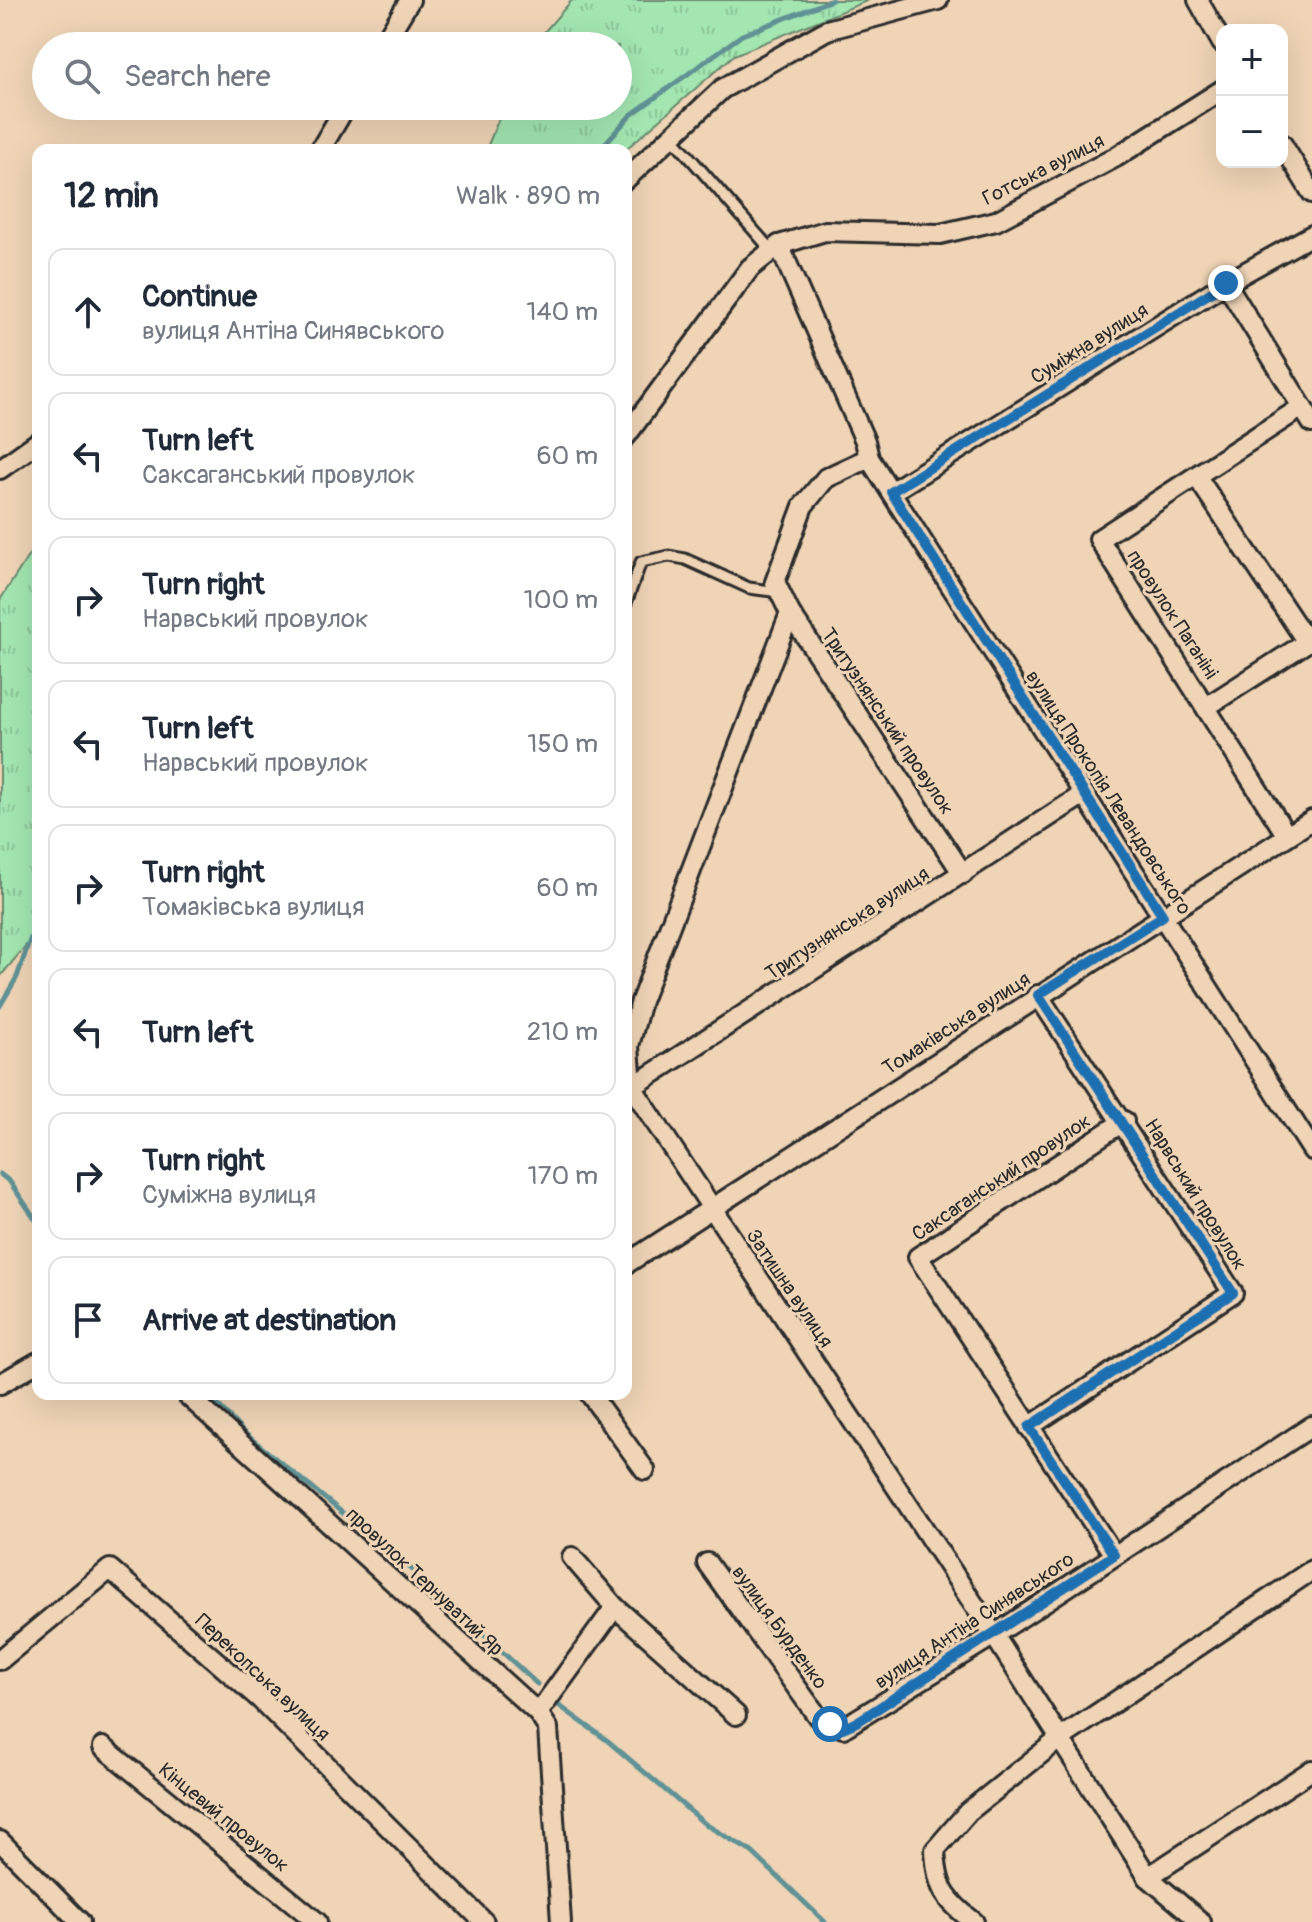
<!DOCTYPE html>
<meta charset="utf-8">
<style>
:root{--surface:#fff;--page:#f2f2f3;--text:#1f2937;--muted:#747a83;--line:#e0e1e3}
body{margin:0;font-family:Pangolin,sans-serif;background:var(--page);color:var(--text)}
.controls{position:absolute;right:24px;top:24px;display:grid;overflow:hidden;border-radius:16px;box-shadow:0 8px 32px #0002}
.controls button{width:72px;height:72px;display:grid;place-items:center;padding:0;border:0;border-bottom:2px solid var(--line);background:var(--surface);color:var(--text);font:40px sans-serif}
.stop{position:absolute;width:24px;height:24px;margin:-18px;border:6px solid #1f6fb2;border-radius:50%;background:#fff}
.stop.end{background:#1f6fb2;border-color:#fff;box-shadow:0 2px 8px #0008}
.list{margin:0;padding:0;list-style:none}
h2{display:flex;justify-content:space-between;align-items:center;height:104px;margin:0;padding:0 32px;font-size:34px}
h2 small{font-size:26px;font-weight:400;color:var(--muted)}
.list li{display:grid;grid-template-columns:52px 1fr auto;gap:24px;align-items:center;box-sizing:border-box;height:128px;margin:0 16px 16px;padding:0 16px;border:2px solid var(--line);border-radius:16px}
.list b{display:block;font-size:30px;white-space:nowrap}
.list p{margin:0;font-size:26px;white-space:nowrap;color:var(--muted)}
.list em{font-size:26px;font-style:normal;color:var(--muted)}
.icon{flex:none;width:44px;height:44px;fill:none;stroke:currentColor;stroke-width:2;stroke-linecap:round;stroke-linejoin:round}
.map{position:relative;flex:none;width:1312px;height:1922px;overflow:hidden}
.search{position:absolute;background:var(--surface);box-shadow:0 8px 32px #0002;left:32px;top:32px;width:600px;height:88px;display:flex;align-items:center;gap:20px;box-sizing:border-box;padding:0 28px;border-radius:44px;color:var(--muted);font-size:30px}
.panel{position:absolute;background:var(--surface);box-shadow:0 8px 32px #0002;left:32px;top:144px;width:600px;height:1256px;border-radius:16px}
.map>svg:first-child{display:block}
</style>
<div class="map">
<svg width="1312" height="1922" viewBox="0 0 1312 1922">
<defs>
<pattern id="grass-tufts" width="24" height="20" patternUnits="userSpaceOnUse" patternTransform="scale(2)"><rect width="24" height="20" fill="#a3e6b1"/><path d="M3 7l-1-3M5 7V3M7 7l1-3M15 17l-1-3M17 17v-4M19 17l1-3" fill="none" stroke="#8cc598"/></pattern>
</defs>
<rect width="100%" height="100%" fill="#efd4b6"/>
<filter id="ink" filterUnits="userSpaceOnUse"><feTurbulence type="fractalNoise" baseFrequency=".0125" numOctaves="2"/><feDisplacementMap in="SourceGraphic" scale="16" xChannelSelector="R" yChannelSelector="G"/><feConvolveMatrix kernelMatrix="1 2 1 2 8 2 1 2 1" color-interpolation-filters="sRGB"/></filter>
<g filter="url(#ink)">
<!-- grass -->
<g fill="url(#grass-tufts)" stroke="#67886e" stroke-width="2">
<path d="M572,0h297l-135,55 -109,95h-139l18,-44h114v-60h-86z"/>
<path d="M38,541v390l-38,46v-377z"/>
</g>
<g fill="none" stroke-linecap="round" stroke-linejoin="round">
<!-- stream -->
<g stroke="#619295" stroke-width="5">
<path d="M599,150l32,-35 111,-80 90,-35"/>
<path d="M0,1006l17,-29 21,-60"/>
<path d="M0,1174l10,8 28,41"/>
<path d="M208,1394l35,38 176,143 118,109"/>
<path d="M557,1704l51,37 97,83 47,28 73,70"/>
</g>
<!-- lane casing -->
<g stroke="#2b2b2b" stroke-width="15">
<g id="lane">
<path d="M671,136l101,115"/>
<path d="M626,603l15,-41 28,-6 16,3 64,29 30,4"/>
</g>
</g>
<!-- street casing -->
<g stroke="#2b2b2b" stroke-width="24">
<g id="street">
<path d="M1198,0l24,43"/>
<path d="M382,46l28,-46"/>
<path d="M1282,144l30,49"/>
<path d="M320,150l26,-44"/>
<path d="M626,179l96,-90 105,-59 111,-30"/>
<path d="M779,245l86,196 4,17 443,692"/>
<path d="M1226,283l86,140"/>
<path d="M626,436l124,-168 29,-23 46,-14 115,3 56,-13 120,-64 106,-67"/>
<path d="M869,458l-43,20 -23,28 -28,76 15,31 173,261"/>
<path d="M0,469l38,-27"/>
<path d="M1197,477l110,165"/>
<path d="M891,492l335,-209 86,-48"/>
<path d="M790,613l-149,388 -12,45 3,41 362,548 154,242 53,45"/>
<path d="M1206,707l106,-68"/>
<path d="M1287,836l-188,-297 203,-132"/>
<path d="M632,1087l452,-293"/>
<path d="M626,1264l686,-444"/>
<path d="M0,1384l38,-22"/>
<path d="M186,1394l352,319"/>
<path d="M590,1394l55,76"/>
<path d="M1029,1427l204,-134 -195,-298"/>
<path d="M1114,1555l-196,-298 206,-136"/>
<path d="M572,1557l43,50 121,108"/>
<path d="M707,1563l111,154 25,11 151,-93 318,-209"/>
<path d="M0,1660l110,-91 151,131 223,222"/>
<path d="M103,1747l214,175"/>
<path d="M0,1841l80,81"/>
<path d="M1148,1877l164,-107"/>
<path d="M561,1922l-13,-194 -10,-15 77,-106"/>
<path d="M974,1922c-30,-23 -37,-34 -39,-72l33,-38 90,-72 254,-170"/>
</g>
</g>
<!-- lane -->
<use href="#lane" stroke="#efd4b6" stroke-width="9"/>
<!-- street -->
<use href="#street" stroke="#efd4b6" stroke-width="18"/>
</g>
</g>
<g fill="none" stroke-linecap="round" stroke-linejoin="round" filter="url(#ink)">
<!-- route -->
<path stroke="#1f6fb2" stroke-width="10" d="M830,1724l13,4 14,-6 257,-167 -85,-128 204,-134 -195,-298 125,-79 -272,-424 335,-209"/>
</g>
<g text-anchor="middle" stroke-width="6" stroke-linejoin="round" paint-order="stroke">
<!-- street labels -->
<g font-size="20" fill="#2b2b2b" stroke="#efd4b6">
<text transform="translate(1043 169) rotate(-27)" y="7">Готська вулиця</text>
<text transform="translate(1089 343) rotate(-32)" y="7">Суміжна вулиця</text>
<text transform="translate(1173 614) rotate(57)" y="7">провулок Паганіні</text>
<text transform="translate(888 721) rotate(56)" y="7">Тритузнянський провулок</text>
<text transform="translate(1109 792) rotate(57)" y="7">вулиця Прокопія Левандовського</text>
<text transform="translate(847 923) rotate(-33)" y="7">Тритузнянська вулиця</text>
<text transform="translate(956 1023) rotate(-33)" y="7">Томаківська вулиця</text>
<text transform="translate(1001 1177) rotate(-34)" y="7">Саксаганський провулок</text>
<text transform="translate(1196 1194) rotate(58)" y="7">Нарвський провулок</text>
<text transform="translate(790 1288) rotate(56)" y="7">Затишна вулиця</text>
<text transform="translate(425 1581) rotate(43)" y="7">провулок Тернуватий Яр</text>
<text transform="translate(974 1620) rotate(-33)" y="7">вулиця Антіна Синявського</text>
<text transform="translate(780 1627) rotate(54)" y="7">вулиця Бурденко</text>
<text transform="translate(263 1677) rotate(43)" y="7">Перекопська вулиця</text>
<text transform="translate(224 1817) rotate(39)" y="7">Кінцевий провулок</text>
</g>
</g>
</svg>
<div class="controls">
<button>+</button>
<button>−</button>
</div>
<div class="stop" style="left:830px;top:1724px"></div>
<div class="stop end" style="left:1226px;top:283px"></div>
<div class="search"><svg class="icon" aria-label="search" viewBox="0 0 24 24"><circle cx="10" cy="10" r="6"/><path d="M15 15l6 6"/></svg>Search here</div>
<section class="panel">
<h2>12 min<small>Walk · 890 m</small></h2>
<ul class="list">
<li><svg class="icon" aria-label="ahead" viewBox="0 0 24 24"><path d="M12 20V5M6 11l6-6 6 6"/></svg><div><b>Continue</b><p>вулиця Антіна Синявського</p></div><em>140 m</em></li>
<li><svg class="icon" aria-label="left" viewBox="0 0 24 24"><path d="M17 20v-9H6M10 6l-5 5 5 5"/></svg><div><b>Turn left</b><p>Саксаганський провулок</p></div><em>60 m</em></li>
<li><svg class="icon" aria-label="right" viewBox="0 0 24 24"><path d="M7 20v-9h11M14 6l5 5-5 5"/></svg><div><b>Turn right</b><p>Нарвський провулок</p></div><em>100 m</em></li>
<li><svg class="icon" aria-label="left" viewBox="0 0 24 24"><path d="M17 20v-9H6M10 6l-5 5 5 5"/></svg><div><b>Turn left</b><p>Нарвський провулок</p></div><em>150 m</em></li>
<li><svg class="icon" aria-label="right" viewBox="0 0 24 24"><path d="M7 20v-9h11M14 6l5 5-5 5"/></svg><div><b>Turn right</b><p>Томаківська вулиця</p></div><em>60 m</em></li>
<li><svg class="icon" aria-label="left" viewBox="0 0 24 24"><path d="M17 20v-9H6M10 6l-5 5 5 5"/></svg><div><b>Turn left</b></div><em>210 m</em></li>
<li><svg class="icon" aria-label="right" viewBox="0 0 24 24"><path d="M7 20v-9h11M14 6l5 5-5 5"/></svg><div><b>Turn right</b><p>Суміжна вулиця</p></div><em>170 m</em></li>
<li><svg class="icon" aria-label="arrive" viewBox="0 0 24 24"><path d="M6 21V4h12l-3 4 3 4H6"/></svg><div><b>Arrive at destination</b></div></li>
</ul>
</section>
</div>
